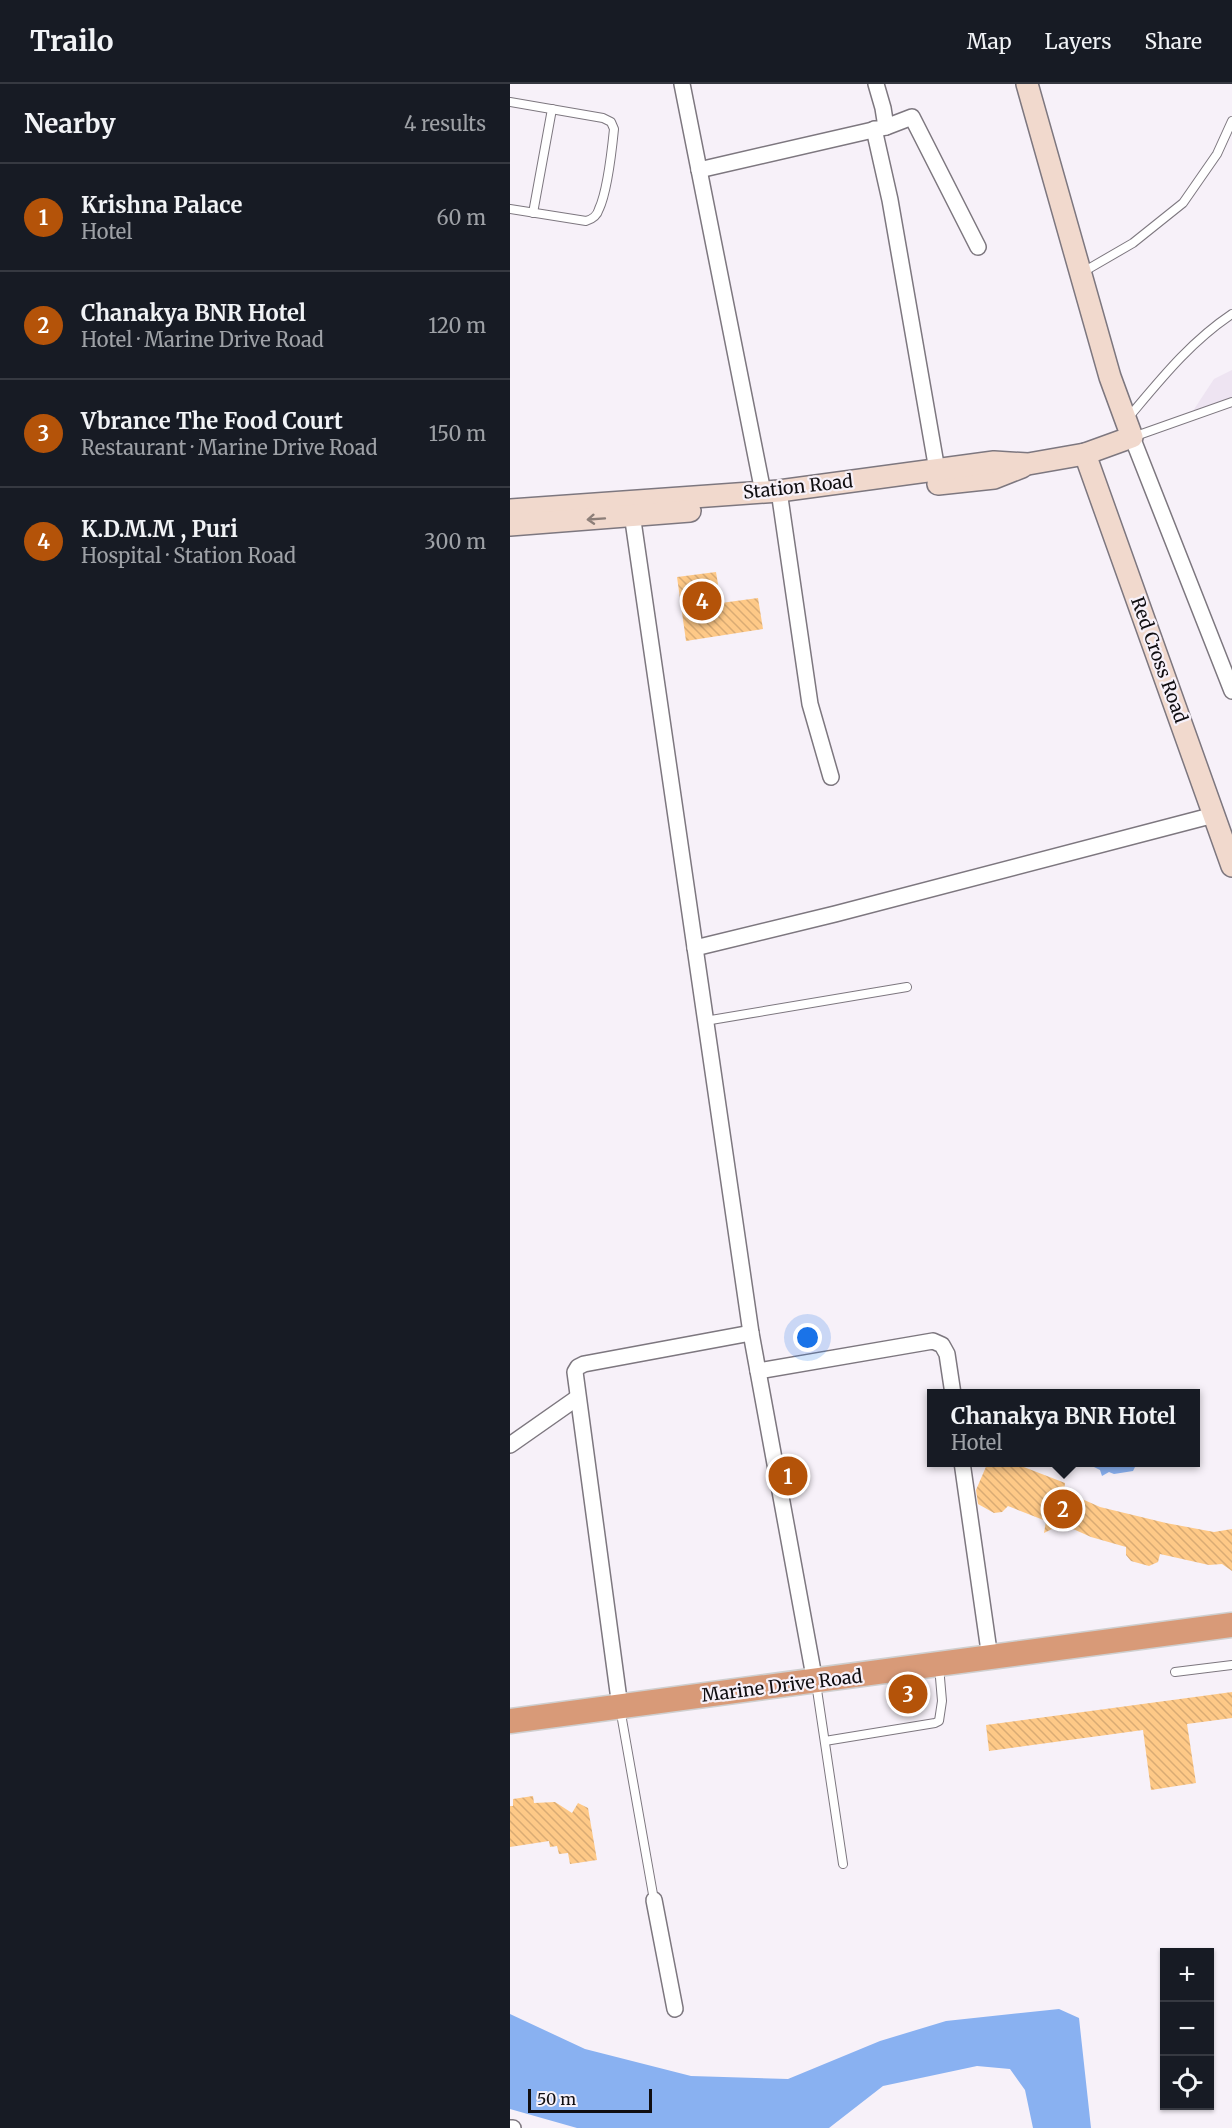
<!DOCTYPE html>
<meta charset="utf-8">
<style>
:root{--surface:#171b24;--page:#242831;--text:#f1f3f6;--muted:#9ea1a6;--line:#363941;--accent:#b45309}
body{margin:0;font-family:Merriweather,serif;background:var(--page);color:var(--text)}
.controls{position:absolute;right:18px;bottom:18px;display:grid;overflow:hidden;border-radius:0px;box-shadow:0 2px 4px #0004}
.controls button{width:54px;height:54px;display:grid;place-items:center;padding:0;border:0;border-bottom:2px solid var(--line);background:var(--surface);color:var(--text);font:30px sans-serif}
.scale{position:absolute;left:18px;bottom:15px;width:124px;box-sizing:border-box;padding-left:6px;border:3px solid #100e11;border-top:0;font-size:16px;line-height:21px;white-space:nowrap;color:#100e11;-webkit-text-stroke:4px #f7f1f9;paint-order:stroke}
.you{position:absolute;left:298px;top:1254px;width:21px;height:21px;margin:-15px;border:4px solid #fff;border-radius:50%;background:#1a73e8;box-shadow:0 0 0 9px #1a73e833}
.badge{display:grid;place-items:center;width:39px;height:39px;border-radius:50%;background:var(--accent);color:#fff;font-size:20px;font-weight:700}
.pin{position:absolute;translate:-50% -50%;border:3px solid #fff;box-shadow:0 2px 6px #0006}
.popup{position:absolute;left:417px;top:1305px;width:273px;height:78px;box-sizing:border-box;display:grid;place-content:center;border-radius:0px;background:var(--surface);filter:drop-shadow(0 2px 4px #0005);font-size:20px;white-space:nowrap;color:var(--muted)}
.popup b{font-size:22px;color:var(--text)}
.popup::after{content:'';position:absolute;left:50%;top:100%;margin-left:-12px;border:12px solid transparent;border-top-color:var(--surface)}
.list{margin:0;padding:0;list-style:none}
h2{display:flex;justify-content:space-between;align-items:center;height:78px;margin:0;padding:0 24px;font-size:26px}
h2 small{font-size:20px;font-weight:400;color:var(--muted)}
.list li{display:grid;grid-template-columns:39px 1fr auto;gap:18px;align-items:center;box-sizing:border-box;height:108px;padding:0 24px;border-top:2px solid var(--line)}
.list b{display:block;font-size:22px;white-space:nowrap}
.list p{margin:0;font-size:20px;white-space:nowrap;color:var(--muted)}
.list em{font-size:20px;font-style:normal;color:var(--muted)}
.icon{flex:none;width:33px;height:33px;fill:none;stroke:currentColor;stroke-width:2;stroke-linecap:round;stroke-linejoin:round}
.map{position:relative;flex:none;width:722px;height:2044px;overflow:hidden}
header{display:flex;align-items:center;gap:36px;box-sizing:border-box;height:84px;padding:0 30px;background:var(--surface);border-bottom:2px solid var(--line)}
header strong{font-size:28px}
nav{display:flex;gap:33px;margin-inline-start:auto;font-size:21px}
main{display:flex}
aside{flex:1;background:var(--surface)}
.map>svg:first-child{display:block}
</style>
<header>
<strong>Trailo</strong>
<nav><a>Map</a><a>Layers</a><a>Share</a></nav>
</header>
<main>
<aside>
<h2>Nearby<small>4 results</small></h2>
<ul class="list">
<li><span class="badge">1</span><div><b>Krishna Palace</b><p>Hotel</p></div><em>60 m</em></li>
<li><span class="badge">2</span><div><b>Chanakya BNR Hotel</b><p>Hotel · Marine Drive Road</p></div><em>120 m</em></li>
<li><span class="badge">3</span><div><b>Vbrance The Food Court</b><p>Restaurant · Marine Drive Road</p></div><em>150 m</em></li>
<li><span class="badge">4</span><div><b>K.D.M.M , Puri</b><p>Hospital · Station Road</p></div><em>300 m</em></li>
</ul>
</aside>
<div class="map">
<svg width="722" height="2044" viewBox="0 0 722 2044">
<defs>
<pattern id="building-back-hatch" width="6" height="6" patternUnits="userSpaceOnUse" patternTransform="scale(1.5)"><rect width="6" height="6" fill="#fec987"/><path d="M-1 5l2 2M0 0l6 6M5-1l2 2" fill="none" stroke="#d9ab74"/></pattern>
</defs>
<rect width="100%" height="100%" fill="#f7f1f9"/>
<!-- built -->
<path fill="#eee4f2" d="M722,286v37l-43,10 25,-38z"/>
<!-- water -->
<g fill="#89b1f1">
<path d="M581,1379l46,-1v1l-4,8 -19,3 -5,-2 -7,4 -2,-6 -8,-4z"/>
<path d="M549,1925l20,9 12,110h-58l-8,-38 -15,-21 -33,-3 -94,20 -54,42h-252l-67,-19v-95l75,35 106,27 97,3 92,-38 66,-20z"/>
</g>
<!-- building -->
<g fill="url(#building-back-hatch)">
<path d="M206,488l5,31 37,-5 5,31 -77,12 -9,-64z"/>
<path d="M478,1378h23l54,21 -1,8 36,16 66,16 48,9 18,-3v42l-10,-7 -13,1 -49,-11 -2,8 -9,4 -18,-5 -5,-6v-8l-35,-10 -29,-13 -18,9 2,-12 -38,-15 -6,6 -8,1 -16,-9 -2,-14z"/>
<path d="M722,1608v26l-45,6 9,59 -45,7 -8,-60 -154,21 -3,-26z"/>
<path d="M23,1712l1,7 21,-1 17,11 6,-10 10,5 9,52 -27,4 -2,-11 -9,1 -2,-8 -7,1 -1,-6 -39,6v-41h3v-7z"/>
</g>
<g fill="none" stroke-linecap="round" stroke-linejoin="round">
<!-- service casing -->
<g stroke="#7d777f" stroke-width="10">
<g id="service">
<path d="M0,18l93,16 8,4 3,7c-2,20 -7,63 -15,80 -2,7 -6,10 -13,12l-76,-12"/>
<path d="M23,129l19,-104"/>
<path d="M573,188l50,-29 50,-40 34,-49 15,-33"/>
<path d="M618,334c32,-38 62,-76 104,-104"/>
<path d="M623,353l99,-35"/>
<path d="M195,937l202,-34"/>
<path d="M665,1588l57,-7"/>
<path d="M306,1599l27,181"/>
<path d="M110,1624l34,192"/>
<path d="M315,1657l110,-18 4,-2 3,-20 -3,-35"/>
</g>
</g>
<!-- minor casing -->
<g stroke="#7d777f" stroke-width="18">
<g id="minor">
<path d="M172,0l81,408"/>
<path d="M376,43l26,-10 66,130"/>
<path d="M364,45l16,71 47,270"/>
<path d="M189,86l187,-43 -3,-19 -7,-24"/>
<path d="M622,353l100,254"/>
<path d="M269,407l31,213 21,73"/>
<path d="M121,423l120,826 64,349"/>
<path d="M185,864l140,-34 379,-99"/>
<path d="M248,1287l175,-30 9,4 5,9 6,40"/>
<path d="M0,1361l67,-47"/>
<path d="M452,1378l28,196"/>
<path d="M110,1623l-45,-335 3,-5 6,-3 167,-31"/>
<path d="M144,1816l21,109"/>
<path d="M0,2044h3"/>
</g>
</g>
<!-- secondary casing -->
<g stroke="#7d777f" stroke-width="24">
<g id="secondary">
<path d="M575,370l147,412"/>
<path d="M428,400l56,-6 28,-11"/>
<path d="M0,426l269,-19 215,-29 34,2 57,-10 47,-17 -22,-60 -83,-293"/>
<path d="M0,441l180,-14"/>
</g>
</g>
<!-- trunk casing -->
<g stroke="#cfcfcf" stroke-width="27">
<path id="trunk" d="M0,1637l722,-96"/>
</g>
<!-- service -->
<use href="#service" stroke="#fff" stroke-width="8"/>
<!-- minor -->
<use href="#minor" stroke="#fff" stroke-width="15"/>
<!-- secondary -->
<use href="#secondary" stroke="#f1d9cd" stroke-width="21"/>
<!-- trunk -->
<use href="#trunk" stroke="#d89a78" stroke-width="24"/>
</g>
<!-- one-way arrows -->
<defs><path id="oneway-shaft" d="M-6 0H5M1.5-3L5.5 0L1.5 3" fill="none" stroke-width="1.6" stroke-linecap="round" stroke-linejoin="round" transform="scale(1.5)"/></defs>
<use stroke="#8c7e78" href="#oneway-shaft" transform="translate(86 435) rotate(176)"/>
<g text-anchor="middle" stroke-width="4.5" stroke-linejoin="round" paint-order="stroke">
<!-- street labels -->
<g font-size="18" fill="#100e11" stroke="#f7f1f9">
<text transform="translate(288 403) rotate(-6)" y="6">Station Road</text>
<text transform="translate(649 576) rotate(70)" y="6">Red Cross Road</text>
<text transform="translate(272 1602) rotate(-7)" y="6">Marine Drive Road</text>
</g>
</g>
</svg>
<div class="controls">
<button>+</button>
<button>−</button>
<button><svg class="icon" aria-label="locate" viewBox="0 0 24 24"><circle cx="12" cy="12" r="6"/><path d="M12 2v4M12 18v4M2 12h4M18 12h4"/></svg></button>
</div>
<div class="scale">50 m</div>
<div class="you"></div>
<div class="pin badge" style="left:278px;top:1392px">1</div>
<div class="pin badge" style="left:553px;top:1425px">2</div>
<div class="popup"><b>Chanakya BNR Hotel</b>Hotel</div>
<div class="pin badge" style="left:398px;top:1610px">3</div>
<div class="pin badge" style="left:192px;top:517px">4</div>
</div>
</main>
